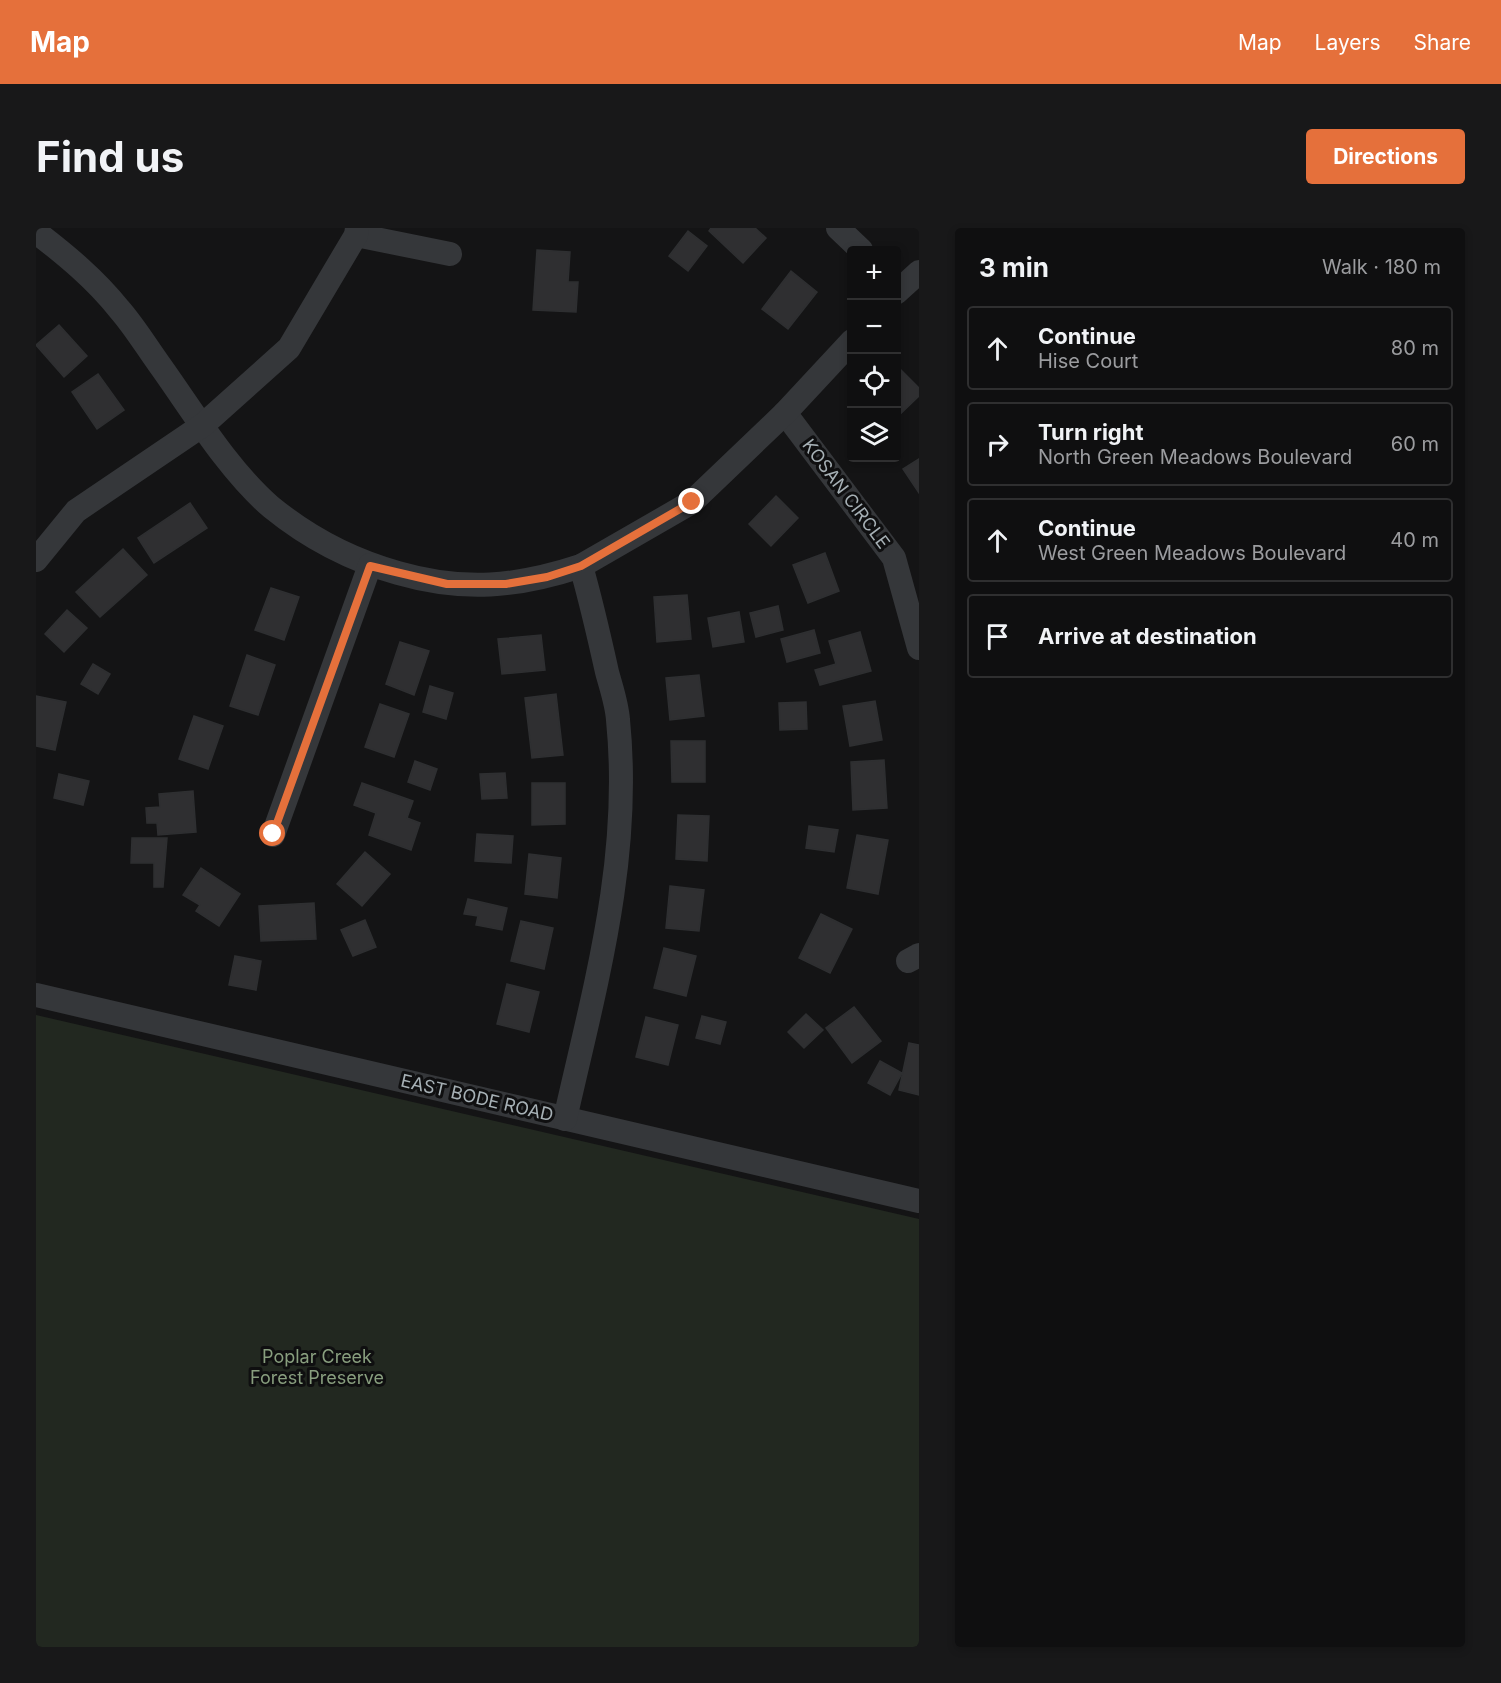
<!DOCTYPE html>
<meta charset="utf-8">
<style>
:root{--surface:#0f0f10;--page:#181819;--text:#f1f3f6;--muted:#9b9c9f;--line:#2f2f30;--accent:#e5703b}
body{margin:0;font-family:Inter,sans-serif;background:var(--page);color:var(--text)}
.controls{position:absolute;right:18px;top:18px;display:grid;overflow:hidden;border-radius:6px;box-shadow:0 3px 9px #0003}
.controls button{width:54px;height:54px;display:grid;place-items:center;padding:0;border:0;border-bottom:2px solid var(--line);background:var(--surface);color:var(--text);font:30px sans-serif}
.stop{position:absolute;width:18px;height:18px;margin:-14px;border:4px solid #e5703b;border-radius:50%;background:#fff}
.stop.end{background:#e5703b;border-color:#fff;box-shadow:0 2px 6px #0008}
.list{margin:0;padding:0;list-style:none}
h2{display:flex;justify-content:space-between;align-items:center;height:78px;margin:0;padding:0 24px;font-size:26px}
h2 small{font-size:20px;font-weight:400;color:var(--muted)}
.list li{display:grid;grid-template-columns:39px 1fr auto;gap:18px;align-items:center;box-sizing:border-box;height:84px;margin:0 12px 12px;padding:0 12px;border:2px solid var(--line);border-radius:6px}
.list b{display:block;font-size:22px;white-space:nowrap}
.list p{margin:0;font-size:20px;white-space:nowrap;color:var(--muted)}
.list em{font-size:20px;font-style:normal;color:var(--muted)}
.icon{flex:none;width:33px;height:33px;fill:none;stroke:currentColor;stroke-width:2;stroke-linecap:round;stroke-linejoin:round}
.map{position:relative;flex:none;width:883px;height:1419px;overflow:hidden;border-radius:6px}
header{display:flex;align-items:center;gap:36px;box-sizing:border-box;height:84px;padding:0 30px;background:var(--accent);color:#fff}
header strong{font-size:28px}
nav{display:flex;gap:33px;margin-inline-start:auto;font-size:21px}
.intro{display:flex;align-items:center;justify-content:space-between;box-sizing:border-box;height:144px;padding:0 36px}
h1{margin:0;font-size:42px}
.button{padding:15px 27px;border-radius:6px;background:var(--accent);color:#fff;font-size:21px;font-weight:700}
main{display:flex;gap:36px;padding:0 36px}
aside{flex:1;background:var(--surface);border-radius:6px;box-shadow:0 3px 9px #0003}
.map>svg:first-child{display:block}
</style>
<header>
<strong>Map</strong>
<nav><a>Map</a><a>Layers</a><a>Share</a></nav>
</header>
<div class="intro"><h1>Find us</h1><a class="button">Directions</a></div>
<main>
<div class="map">
<svg width="883" height="1419" viewBox="0 0 883 1419">
<rect width="100%" height="100%" fill="#141415"/>
<!-- green -->
<path fill="#222820" d="M0,787l883,204v428h-883z"/>
<!-- building -->
<g fill="#2f2f31" stroke="#2e2f31" stroke-width="1.5">
<path d="M675,0h44l11,10 -23,25 -34,-32z"/>
<path d="M652,3l19,15 -19,25 -19,-15z"/>
<path d="M501,22l33,2 -2,30h10l-2,30 -43,-2z"/>
<path d="M755,43l26,21 -29,37 -26,-20z"/>
<path d="M23,97l28,31 -23,21 -28,-32z"/>
<path d="M862,139l21,21v8l-23,22v-49z"/>
<path d="M62,146l26,36 -27,19 -25,-37z"/>
<path d="M883,231v34l-16,-24z"/>
<path d="M740,268l22,22 -27,28 -22,-22z"/>
<path d="M154,275l17,25 -53,35 -16,-25z"/>
<path d="M87,321l24,26 -47,42 -24,-25z"/>
<path d="M789,325l14,38 -31,12 -15,-38z"/>
<path d="M235,360l28,9 -15,43 -29,-10z"/>
<path d="M651,367l4,44 -34,3 -3,-45z"/>
<path d="M742,378l5,24 -27,7 -6,-24z"/>
<path d="M31,382l20,18 -23,24 -19,-18z"/>
<path d="M703,384l5,30 -31,5 -5,-29z"/>
<path d="M778,402l6,23 -33,9 -6,-23z"/>
<path d="M824,404l11,39 -51,14 -5,-15 21,-6 -7,-23z"/>
<path d="M505,407l4,35 -43,4 -4,-35z"/>
<path d="M364,414l29,9 -15,44 -28,-11z"/>
<path d="M211,427l28,10 -17,50 -28,-9z"/>
<path d="M57,436l17,10 -12,20 -17,-10z"/>
<path d="M663,447l5,41 -34,4 -4,-42z"/>
<path d="M394,458l23,7 -7,26 -23,-7z"/>
<path d="M520,466l7,61 -31,3 -7,-60z"/>
<path d="M0,468l30,6 -11,48 -19,-4z"/>
<path d="M839,473l7,39 -32,6 -7,-40z"/>
<path d="M770,474l1,27 -27,1 -1,-27z"/>
<path d="M344,476l29,10 -15,43 -29,-10z"/>
<path d="M158,488l29,10 -15,43 -29,-10z"/>
<path d="M635,513h34v41h-33z"/>
<path d="M848,532l3,48 -34,2 -2,-48z"/>
<path d="M379,533l22,8 -7,21 -22,-8z"/>
<path d="M469,545l2,25 -25,1 -2,-25z"/>
<path d="M23,546l30,7 -6,24 -29,-7z"/>
<path d="M326,555l51,18 -6,17 13,5 -9,27 -42,-15 7,-22 -22,-8z"/>
<path d="M496,555h33v41l-33,1z"/>
<path d="M157,563l3,41 -38,3 -1,-12h-10l-1,-15 14,-1 -1,-13z"/>
<path d="M642,587l31,1 -2,45 -31,-2z"/>
<path d="M773,598l29,4 -4,22 -28,-4z"/>
<path d="M441,606l36,2 -2,27 -36,-2z"/>
<path d="M821,607l31,5 -10,54 -31,-6z"/>
<path d="M96,610h35l-4,49h-9v-24h-23z"/>
<path d="M329,624l25,22 -28,32 -25,-22z"/>
<path d="M493,626l32,4 -4,40 -32,-4z"/>
<path d="M165,640l39,26 -21,32 -23,-15 4,-6 -17,-10z"/>
<path d="M634,658l34,4 -5,41 -33,-3z"/>
<path d="M432,671l39,9 -5,22 -26,-5 2,-9 -14,-2z"/>
<path d="M278,675l2,36 -55,2 -2,-35z"/>
<path d="M785,686l31,15 -22,44 -31,-15z"/>
<path d="M329,692l11,27 -23,9 -12,-26z"/>
<path d="M485,693l32,7 -9,41 -33,-8z"/>
<path d="M628,720l32,8 -10,40 -32,-8z"/>
<path d="M199,728l26,5 -5,29 -27,-5z"/>
<path d="M471,756l32,8 -10,40 -32,-8z"/>
<path d="M818,779l27,34 -29,22 -26,-35z"/>
<path d="M770,786l17,16 -19,18 -16,-16z"/>
<path d="M666,788l24,6 -6,22 -24,-6z"/>
<path d="M610,789l32,8 -10,40 -32,-8z"/>
<path d="M873,815l10,2v50l-20,-5z"/>
<path d="M844,833l22,12 -12,22 -22,-12z"/>
</g>
<g fill="none" stroke-linecap="round" stroke-linejoin="round">
<!-- minor -->
<g stroke="#35373a" stroke-width="24">
<path d="M802,0l23,22"/>
<path d="M0,4c30,23 59,47 83,77 15,17 27,37 40,55 33,46 69,106 112,143 38,31 80,53 127,66 66,19 119,14 183,-7"/>
<path d="M320,7l94,19"/>
<path d="M860,65l23,-21"/>
<path d="M749,185l109,145 25,90"/>
<path d="M0,332l40,-49 127,-86 86,-77 67,-113 1,-7"/>
<path d="M237,607l97,-270"/>
<path d="M872,733l11,-6"/>
<path d="M0,767l883,206"/>
<path d="M529,891c30,-133 67,-260 53,-399 -1,-16 -7,-33 -11,-48 -8,-36 -16,-71 -26,-106l111,-64 93,-89 67,-72"/>
</g>
</g>
<g fill="none" stroke-linecap="round" stroke-linejoin="round">
<!-- route -->
<path stroke="#e5703b" stroke-width="8" d="M237,606l97,-268 77,18h59l41,-7 34,-11 111,-64"/>
</g>
<g text-anchor="middle" stroke-width="6" stroke-linejoin="round" paint-order="stroke">
<!-- street labels -->
<g font-size="18" fill="#a6b0b5" stroke="#0f0f10">
<text transform="translate(810 266) rotate(53)" y="6">KOSAN CIRCLE</text>
<text transform="translate(441 870) rotate(13)" y="6">EAST BODE ROAD</text>
</g>
<!-- park labels -->
<g font-size="18" fill="#889e7e" stroke="#0f0f10">
<text x="281" y="1135">Poplar Creek<tspan x="281" dy="21">Forest Preserve</tspan></text>
</g>
</g>
</svg>
<div class="controls">
<button>+</button>
<button>−</button>
<button><svg class="icon" aria-label="locate" viewBox="0 0 24 24"><circle cx="12" cy="12" r="6"/><path d="M12 2v4M12 18v4M2 12h4M18 12h4"/></svg></button>
<button><svg class="icon" aria-label="layers" viewBox="0 0 24 24"><path d="M12 4l9 5-9 5-9-5zM3 14l9 5 9-5"/></svg></button>
</div>
<div class="stop" style="left:237px;top:606px"></div>
<div class="stop end" style="left:656px;top:274px"></div>
</div>
<aside>
<h2>3 min<small>Walk · 180 m</small></h2>
<ul class="list">
<li><svg class="icon" aria-label="ahead" viewBox="0 0 24 24"><path d="M12 20V5M6 11l6-6 6 6"/></svg><div><b>Continue</b><p>Hise Court</p></div><em>80 m</em></li>
<li><svg class="icon" aria-label="right" viewBox="0 0 24 24"><path d="M7 20v-9h11M14 6l5 5-5 5"/></svg><div><b>Turn right</b><p>North Green Meadows Boulevard</p></div><em>60 m</em></li>
<li><svg class="icon" aria-label="ahead" viewBox="0 0 24 24"><path d="M12 20V5M6 11l6-6 6 6"/></svg><div><b>Continue</b><p>West Green Meadows Boulevard</p></div><em>40 m</em></li>
<li><svg class="icon" aria-label="arrive" viewBox="0 0 24 24"><path d="M6 21V4h12l-3 4 3 4H6"/></svg><div><b>Arrive at destination</b></div></li>
</ul>
</aside>
</main>
